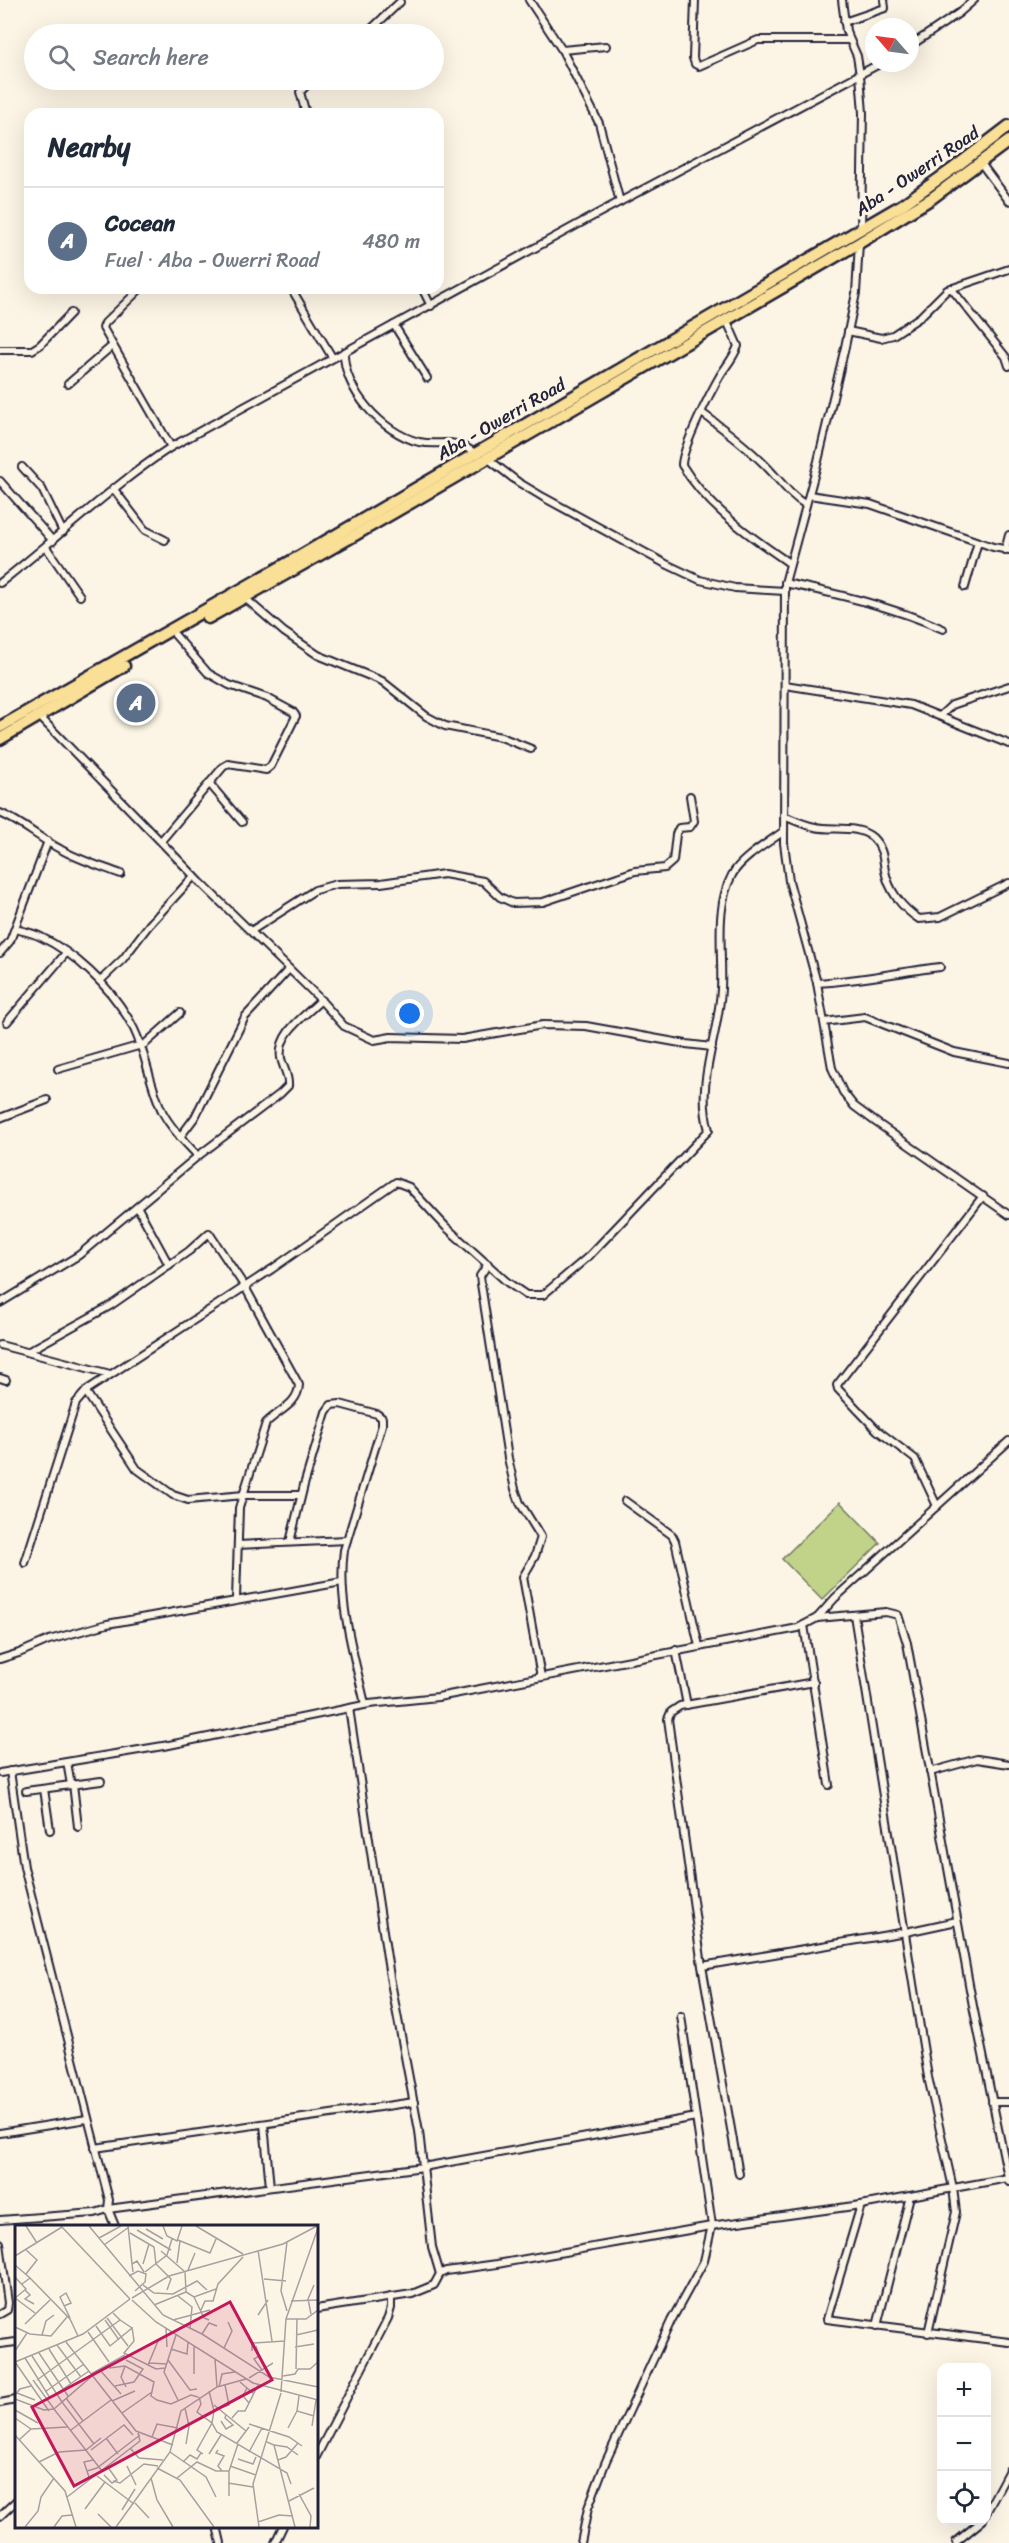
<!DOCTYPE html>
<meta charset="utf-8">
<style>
:root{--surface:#fff;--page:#f2f2f3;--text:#1f2937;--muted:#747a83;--line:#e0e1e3;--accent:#db2777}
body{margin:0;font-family:Sriracha,sans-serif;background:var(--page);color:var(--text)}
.controls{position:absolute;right:18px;bottom:18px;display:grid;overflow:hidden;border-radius:12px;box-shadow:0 6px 24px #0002}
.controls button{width:54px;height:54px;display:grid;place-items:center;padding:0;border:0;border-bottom:2px solid var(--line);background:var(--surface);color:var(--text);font:30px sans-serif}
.compass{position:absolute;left:865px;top:18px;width:54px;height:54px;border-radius:50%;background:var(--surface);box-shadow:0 6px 24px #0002;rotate:298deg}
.you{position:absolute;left:410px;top:1014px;width:21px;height:21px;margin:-15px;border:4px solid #fff;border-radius:50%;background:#1a73e8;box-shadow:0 0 0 9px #1a73e833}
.badge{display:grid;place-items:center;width:39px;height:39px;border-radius:50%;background:var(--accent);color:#fff;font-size:20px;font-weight:700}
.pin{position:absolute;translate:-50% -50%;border:3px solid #fff;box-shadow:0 2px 6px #0006}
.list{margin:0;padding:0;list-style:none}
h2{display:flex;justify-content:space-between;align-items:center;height:78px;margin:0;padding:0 24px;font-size:26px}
h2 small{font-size:20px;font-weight:400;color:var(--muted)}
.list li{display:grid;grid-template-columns:39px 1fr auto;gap:18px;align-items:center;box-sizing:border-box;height:108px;padding:0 24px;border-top:2px solid var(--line)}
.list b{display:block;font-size:22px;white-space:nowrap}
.list p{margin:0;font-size:20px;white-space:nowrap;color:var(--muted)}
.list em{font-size:20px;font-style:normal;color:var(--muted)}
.icon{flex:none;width:33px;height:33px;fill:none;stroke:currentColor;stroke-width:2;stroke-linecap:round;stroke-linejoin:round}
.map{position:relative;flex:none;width:1009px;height:2543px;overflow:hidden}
.search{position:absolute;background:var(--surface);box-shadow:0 6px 24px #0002;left:24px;top:24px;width:420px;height:66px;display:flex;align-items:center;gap:15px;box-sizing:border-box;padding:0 21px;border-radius:33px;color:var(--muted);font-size:22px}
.panel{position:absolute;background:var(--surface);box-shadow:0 6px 24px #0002;left:24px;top:108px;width:420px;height:186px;border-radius:18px}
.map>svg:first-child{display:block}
</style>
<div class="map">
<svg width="1009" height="2543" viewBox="0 0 1009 2543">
<rect width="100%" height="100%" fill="#fcf5e5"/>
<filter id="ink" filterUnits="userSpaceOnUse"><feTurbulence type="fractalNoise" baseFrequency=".0167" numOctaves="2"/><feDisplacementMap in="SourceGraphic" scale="12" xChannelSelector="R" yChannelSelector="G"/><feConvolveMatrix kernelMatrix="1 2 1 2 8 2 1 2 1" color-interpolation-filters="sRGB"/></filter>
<g filter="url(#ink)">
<!-- green -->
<path fill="#c1d388" stroke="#727a62" stroke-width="1.5" d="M840,1502l40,41 -58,57 -40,-41z"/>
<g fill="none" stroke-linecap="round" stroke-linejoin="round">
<!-- minor casing -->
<g stroke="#22223b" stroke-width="10">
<g id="minor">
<path d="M529,0l33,50 44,-4"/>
<path d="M695,0l-2,58 2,6 4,2 59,-26h91"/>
<path d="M842,0l4,31 11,25 3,19 3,38 -2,117"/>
<path d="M844,22l41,-14 -1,-8"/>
<path d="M366,34l34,-32"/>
<path d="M910,46l49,-33 15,-13"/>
<path d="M562,50l37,73 21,79"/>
<path d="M306,114l-6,-22 12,-12"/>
<path d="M980,162l29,39"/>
<path d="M859,243l-3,50 -11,54 -27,114 -33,122 -1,260 5,38 28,102 15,85 11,24 11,14 23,17 132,92"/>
<path d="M141,288l-36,35 -2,5 68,119"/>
<path d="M291,288l41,69"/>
<path d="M422,288l9,18"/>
<path d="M951,288l55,69 3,9"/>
<path d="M727,321l11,25c-4,11 -11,19 -17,28 -10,17 -39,74 -39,91 25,42 68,71 107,98"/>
<path d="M394,325l33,53"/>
<path d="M848,331l33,7 12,-3 27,-18 27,-27 62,-21"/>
<path d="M0,350h32l8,-5 31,-32"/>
<path d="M344,352c-1,37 38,81 75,90 24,5 31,-6 56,11"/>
<path d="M68,384l44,-38"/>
<path d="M702,413c22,16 44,33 63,52 14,14 24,30 41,40"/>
<path d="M487,458l31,24 25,15 123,67 34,16 35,8 50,3"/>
<path d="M22,467l20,22 21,43"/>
<path d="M0,481l53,60"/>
<path d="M113,488l32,42 20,10"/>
<path d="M809,495l61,9 123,43 16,3"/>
<path d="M46,547l34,49"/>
<path d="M1005,550l4,-15"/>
<path d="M0,583c58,-45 110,-96 171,-136l424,-232 286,-152"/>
<path d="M785,583c53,11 109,24 158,46"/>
<path d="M965,587l13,-45"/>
<path d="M245,598l39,34 34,23 64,26 44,35 19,10 56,11 30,12"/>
<path d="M785,685l126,20 98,39"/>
<path d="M39,716l161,166 117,114 27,30 30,14 17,-3 71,2 81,-14 43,1 100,18 26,3"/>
<path d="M940,716l12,-11 57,-19"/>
<path d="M209,783l33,39"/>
<path d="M0,813c22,9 39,25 60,36 19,11 40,17 61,25"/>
<path d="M784,816c10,4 20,9 31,11 18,4 43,-3 58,11 10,10 10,20 12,33 4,20 17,37 34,48l21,-2 69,-34"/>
<path d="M161,841l62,-74 5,-3 38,6 5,-4 25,-50 -3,-4 -26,-14 -38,-13 -21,-12 -33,-38"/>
<path d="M15,929c8,2 18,4 26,8 34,16 68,49 87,81 18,29 20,65 35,95 9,17 23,30 35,43"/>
<path d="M251,931l64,-41 22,-6 44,-1 63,-9 39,7 17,16 13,6 30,-1 92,-31 30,-3 8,-7 3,-27 3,-6 11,-1 4,-6 -4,-25"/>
<path d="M0,953l10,-12 38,-100"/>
<path d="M100,981l23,-22 26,-34 45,-49"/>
<path d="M817,983c40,-2 82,-11 123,-16"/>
<path d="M7,1022l59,-69"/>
<path d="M824,1022l41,-5 89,35 55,11"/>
<path d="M58,1069l87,-25 35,-31"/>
<path d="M0,1118l47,-18"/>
<path d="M180,1137l15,-20 50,-100 44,-48"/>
<path d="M138,1208l31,57"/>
<path d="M488,1264l-8,12 1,8 27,174 7,31 5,14 21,34 -6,19 -12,21 18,100"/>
<path d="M0,1303l79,-48 119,-99 82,-62 8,-8c1,-11 -5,-18 -7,-28 -4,-25 24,-42 40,-58"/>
<path d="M0,1345l110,29"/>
<path d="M27,1352l83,-46 79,-55 20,-18 36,54 54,98c-1,19 -20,25 -33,38l-27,85 -3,91"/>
<path d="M0,1378l6,2"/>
<path d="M86,1392l51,77 36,26 15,5 56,-5h57"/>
<path d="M625,1501l47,34 3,6 24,105"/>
<path d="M937,1506l-22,-47 -38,-29 -39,-41 -1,-4 146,-189"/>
<path d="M290,1542l14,-57 22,-73 5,-7 9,-1 37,10 5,4v7l-38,125c-7,51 10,105 21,154"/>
<path d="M238,1545l109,-5"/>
<path d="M25,1563l51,-160 11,-13 185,-121 124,-87 13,5 37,40 61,55 19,13h17l46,-39 120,-126c-14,-47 10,-94 12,-141 2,-36 -7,-80 11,-114 8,-16 37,-33 52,-44"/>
<path d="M854,1615l74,462 25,111 3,24 -28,121"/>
<path d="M817,1618l69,-6 12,3 9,28 66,363 36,176"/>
<path d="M804,1625l25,160"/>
<path d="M676,1650l11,55"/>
<path d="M0,1659l19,-6 30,-13 58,-16 235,-42"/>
<path d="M349,1708l41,269 29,154 13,116 8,27"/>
<path d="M930,1772l47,-13 32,5"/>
<path d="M0,1773l169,-28 200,-41 69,-7 360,-69 19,-10 18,-20 174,-157"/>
<path d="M73,1784l5,43"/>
<path d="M71,1785l30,-4"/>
<path d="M44,1789l6,41"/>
<path d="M26,1791l45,-6 -4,-23"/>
<path d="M702,1966l204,-34 51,-11"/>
<path d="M992,2102h17"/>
<path d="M264,2124l6,63"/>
<path d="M0,2133l87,-14"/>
<path d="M95,2148l319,-46"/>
<path d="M739,2174l-37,-208 -34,-247 3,-7 9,-6 134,-24"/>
<path d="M861,2205l-34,114 182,23"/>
<path d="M0,2220l95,-7 13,-4 1,-9 -85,-333 -14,-96"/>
<path d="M115,2226l-7,-17 315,-42 273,-50"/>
<path d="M0,2243l8,60 -1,7 -7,4"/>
<path d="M316,2309l96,-15 22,-9 6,-11 6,-3 51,-7 220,-39 144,-20 147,-27"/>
<path d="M877,2326l33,-130"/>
<path d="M0,2344l16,-2"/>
<path d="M0,2403l16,-3"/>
<path d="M316,2457l72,-139 3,-10v-11"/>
<path d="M986,2513l23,-43"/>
<path d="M0,2516l16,-15"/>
<path d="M217,2526l4,17"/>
<path d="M956,2542l27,-22"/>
<path d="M275,2543l8,-17"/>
<path d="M581,2543l7,-35 18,-47 65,-140 33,-60 8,-36 -31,-209"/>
</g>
</g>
<!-- trunk casing -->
<g stroke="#22223b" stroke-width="15">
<g id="trunk">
<path d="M208,618l147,-83 504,-292 73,-45 77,-57"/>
<path d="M0,727l300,-171 602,-351 52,-37 55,-42"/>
<path d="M0,739l124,-73"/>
</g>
</g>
<!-- minor -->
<use href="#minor" stroke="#fcf5e5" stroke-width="6"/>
<!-- trunk -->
<use href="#trunk" stroke="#fadf96" stroke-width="10"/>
</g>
</g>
<g text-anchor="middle" stroke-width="6" stroke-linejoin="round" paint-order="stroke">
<!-- street labels -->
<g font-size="18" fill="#22223b" stroke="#fcf5e5">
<text transform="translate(917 171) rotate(-34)" y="6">Aba - Owerri Road</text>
<text transform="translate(501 419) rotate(-30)" y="6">Aba - Owerri Road</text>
</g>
</g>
<!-- overview -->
<g transform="translate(15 2225)">
<rect width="303" height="303" fill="#fcf5e5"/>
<path fill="none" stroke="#a5a1a1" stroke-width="1.5" d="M11,1l11,17M46,1l69,73M74,1l74,89 39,19 67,43 49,10M113,1l4,38M148,1l4,10 10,5 5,-15M181,1l47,28M131,4l17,10M122,5l34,20M115,8l24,14 2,17 15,15 -4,11M84,13l22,-12M163,15l32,13 6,-14M272,17l-6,49 6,20M89,20l25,-18M10,24l12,11 -11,14M243,25l14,91M146,26l23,20M0,31l47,-29M162,38l3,-22M128,39l6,-20M0,40l15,13 -8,6M173,45l7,-17M118,47l-1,-8 5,-3 7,11M130,47l22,-17 5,-16M114,51l9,-5 8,3 -1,8 -10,9M0,52l11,12 -11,9M15,53l40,41 8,17M249,54l22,2M128,60l11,8 19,1 24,-13 10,9M10,65l5,5 -5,4 9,5M171,67l8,5 22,-8M163,71l14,11 -2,21M179,72l10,21 5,2M0,73l20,15M117,73l37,-22 114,-32 34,-18M117,75l24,22 97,61 65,17M276,76l27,-1M139,80l32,-13 -1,-21M49,81l7,-3 -5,-10 -6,4 10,21M186,85l4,-9h8l5,-17 25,-27M296,89l-3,-15 6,-14M243,90l10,-15M92,93l21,28M271,94h20l12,-9M90,95l14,20M158,95l37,-10M10,99l25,-24M81,101l14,20 22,-18 -12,-8M0,102l15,7 21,2 16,-19M117,102l2,14 -10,12 32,16 9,-1M151,104l1,18M73,107l21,30M187,109l7,-11 8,3M27,110l4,-14 8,-6M161,110l-12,37 14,28M281,110l22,-5M51,117l70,89 37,14M42,120l24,32M179,121v28M241,121l3,10 -5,3 8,11M280,122l19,-3M209,123l8,-17 -4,-9M34,124l22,35M156,124l16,5 1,-12M0,126l12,-18M237,126v-8l33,-2M24,128l29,43M17,131l30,46 30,-26M10,133l25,40 39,-27M200,134l2,28M153,135l22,30 7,-1M0,137l34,49M0,137l68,-28 47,-35M134,138l18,1M133,140l10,-24M110,141l-4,11 5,10M94,143l16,-2 29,16 -3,14 6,4 14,4 20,-9 7,2M84,144l22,25M281,144l1,-50M76,149l34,-19M268,151l12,-2 3,-5h12l8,-7M234,153l24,-15M18,155l21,29 8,-7 32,42M22,155l83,-60 -7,-7M225,157l14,12M100,161l19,-4 9,-13 -17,-9M204,162l3,-13 13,-2M232,163l-4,8 6,7M194,166l5,20 -2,12 5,9 70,41 4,11M30,167l39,-28M266,167l5,-73 32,-91M2,168l18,7M0,170l5,-6 11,-3M284,171l-2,15 17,5M184,172l2,7 -4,8 15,11 -15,27 6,4M51,173l17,23M0,174l29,11 10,-1 48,62M97,176l23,-10M199,180l32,26M208,182l6,-2 -4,-20M170,183l4,18 -3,18M0,185l23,13M107,188l30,-21M0,193l16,11M217,193l6,-7h7l13,-26M206,196l5,8 7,-4 -8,-7 1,-4M234,199l40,13 13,9M297,201l4,-26M273,203l9,-17M56,205l40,-30M0,210l50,56 11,36M137,212l5,-13 21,4M91,213l12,16M4,215l12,-11 36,-2M252,217l7,3 21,82M222,218l12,-16M259,220l13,2 11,8M115,223l9,10 24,2M76,225l33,-25 9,10M203,225l-2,3 8,3 -6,10 4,5M155,227l36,25 10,20M234,227l13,-24M194,229l12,-19M223,234l15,5 3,-7M263,235l8,-3 12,-14M24,237l20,-10 27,-2 15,-12M168,237l7,-7 7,4 4,-6M112,241l9,19M215,241l26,9M142,243l23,12 34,47M72,246l10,-3 43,-33M89,250l8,8 5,-3 -10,-14M82,251l37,28M136,253l6,22 16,27M162,253l20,-16 19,9h13M75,255l-6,-18 9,-2M98,256l7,2 24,-19 14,2M213,258l25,4M284,269l12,22 -1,11M214,271v-25l9,-27M52,272l73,-56 -2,-8M274,276l25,-13M120,278l14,15M70,284l20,-27M107,285l13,-21M83,289l13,13M243,297l21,-7 14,1M10,302l13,-16 3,-14 13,-19M39,302l8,-11 10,-1M101,302l54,-75 11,-41 36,-24 29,-8M244,302l-6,-43 28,-91"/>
<path fill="#c2185b" fill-opacity="0.15" stroke="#c2185b" stroke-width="3" d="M215,77l42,78 -198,106 -42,-79z"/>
<rect width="303" height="303" fill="none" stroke="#22223b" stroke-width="3"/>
</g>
</svg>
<div class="controls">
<button>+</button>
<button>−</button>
<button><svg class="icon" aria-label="locate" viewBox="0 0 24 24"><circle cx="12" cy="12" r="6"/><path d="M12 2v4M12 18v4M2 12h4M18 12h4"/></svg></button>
</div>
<svg class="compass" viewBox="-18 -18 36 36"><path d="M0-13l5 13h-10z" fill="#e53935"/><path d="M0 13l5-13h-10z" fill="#747a83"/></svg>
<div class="you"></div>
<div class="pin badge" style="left:136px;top:703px;background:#5c6f8a">A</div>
<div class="search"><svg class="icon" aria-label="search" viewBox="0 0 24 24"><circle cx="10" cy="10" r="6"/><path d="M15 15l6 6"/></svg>Search here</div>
<section class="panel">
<h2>Nearby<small></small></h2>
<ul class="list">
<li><span class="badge" style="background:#5c6f8a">A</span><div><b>Cocean</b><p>Fuel · Aba - Owerri Road</p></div><em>480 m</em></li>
</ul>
</section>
</div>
